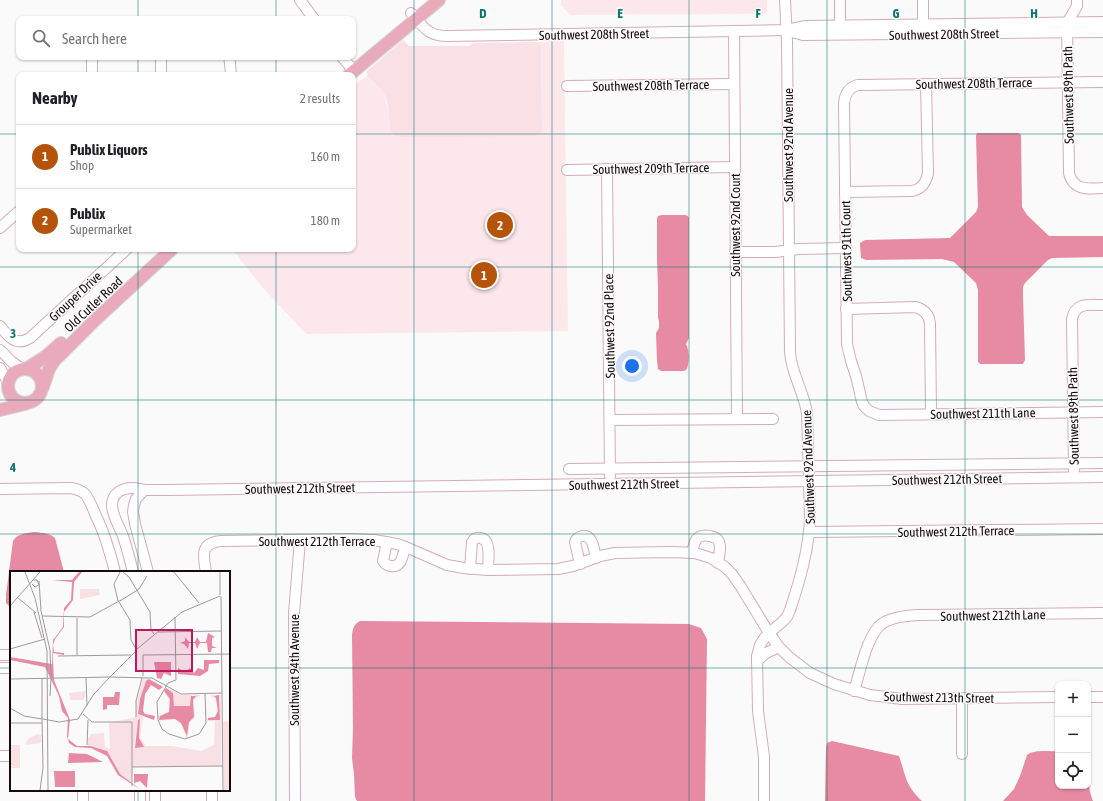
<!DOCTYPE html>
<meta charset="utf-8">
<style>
:root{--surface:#fff;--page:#f2f2f2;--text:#202124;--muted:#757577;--line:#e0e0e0;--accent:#b45309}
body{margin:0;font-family:"Asap Condensed",sans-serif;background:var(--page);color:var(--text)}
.controls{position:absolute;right:12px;bottom:12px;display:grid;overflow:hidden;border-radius:8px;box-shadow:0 1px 3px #0004}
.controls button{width:36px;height:36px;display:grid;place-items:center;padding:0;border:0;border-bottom:1px solid var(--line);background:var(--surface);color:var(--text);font:20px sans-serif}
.you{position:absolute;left:632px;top:366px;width:14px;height:14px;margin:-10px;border:3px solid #fff;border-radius:50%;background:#1a73e8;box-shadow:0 0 0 6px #1a73e833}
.badge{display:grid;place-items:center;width:26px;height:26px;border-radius:50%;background:var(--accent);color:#fff;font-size:13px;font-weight:700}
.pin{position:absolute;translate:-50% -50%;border:2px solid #fff;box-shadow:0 1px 4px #0006}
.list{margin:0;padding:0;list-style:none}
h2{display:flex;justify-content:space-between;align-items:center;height:52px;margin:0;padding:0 16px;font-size:17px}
h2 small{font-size:13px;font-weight:400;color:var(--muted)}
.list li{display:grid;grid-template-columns:26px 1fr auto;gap:12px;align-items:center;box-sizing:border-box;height:64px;padding:0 16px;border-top:1px solid var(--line)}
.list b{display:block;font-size:15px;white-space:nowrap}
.list p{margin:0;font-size:13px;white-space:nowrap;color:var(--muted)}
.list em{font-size:13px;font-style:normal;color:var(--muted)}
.icon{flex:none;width:22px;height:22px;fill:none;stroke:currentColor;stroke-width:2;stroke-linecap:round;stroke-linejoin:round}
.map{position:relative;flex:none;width:1103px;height:801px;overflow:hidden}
.search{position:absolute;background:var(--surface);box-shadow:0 1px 3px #0004;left:16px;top:16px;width:340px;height:44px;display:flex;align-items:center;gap:10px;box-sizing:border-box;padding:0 14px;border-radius:8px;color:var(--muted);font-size:15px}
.panel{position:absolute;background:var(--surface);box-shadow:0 1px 3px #0004;left:16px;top:72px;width:340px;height:180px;border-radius:8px}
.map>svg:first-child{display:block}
</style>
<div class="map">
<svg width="1103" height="801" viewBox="0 0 1103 801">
<rect width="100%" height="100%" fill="#fafafa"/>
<!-- built -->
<g fill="#fce8ec">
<path d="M561,0h206v14l-197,1 -9,-10z"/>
<path d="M564,41l4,290 -262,3 -44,-47 -30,-38h121v-163l14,-10 16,16 5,16 2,22 4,5h144l4,-4v-4l-1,-81 -3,-4z"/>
</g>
<!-- green -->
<path fill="#f9e0e5" d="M403,40l6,6h60l4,-3 65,-1 3,4 1,85 -4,4 -3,1 -131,1c-16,0 -14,-9 -15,-22 0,-7 -2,-15 -5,-21 -4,-7 -12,-13 -17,-18l1,-2 -2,-2z"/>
<!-- water -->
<g fill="#e78aa3">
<path d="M977,133h41l3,2 1,72 5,8 22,21h54v21l-51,1 -4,2 -23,23 -2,4v9l2,64 -2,4h-43l-2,-2v-72l-2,-7 -22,-21 -12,-3 -76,1 -5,-2 -1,-15 5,-3 85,-2 26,-26 2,-5 -2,-71z"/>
<path d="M662,215h23l3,1 1,2v120l-3,6c4,7 3,18 1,25l-3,2h-23l-3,-2 -1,-8 -1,-28 3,-5v-6l-1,-5v-30l-1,-28v-41l1,-2z"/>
<path d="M35,532c8,1 14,1 20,6l9,34h-53v36l-5,-5v-8l7,-54c5,-8 14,-8 22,-9z"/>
<path d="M360,621l329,3 12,4 6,11 -2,162h-348l-2,-4 -1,-23 -2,-16 1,-30 -1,-93c1,-7 2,-11 8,-14z"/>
<path d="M832,741l67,15c7,20 6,29 23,45h-97l1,-54 1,-4z"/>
<path d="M1058,751v35h30v-10l2,16 3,9h-90l11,-12 6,-13 7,-21c8,-6 22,-3 31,-4z"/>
</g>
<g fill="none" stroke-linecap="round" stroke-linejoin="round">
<!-- minor casing -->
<g stroke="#d4adb6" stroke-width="12">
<g id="minor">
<path d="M300,0l14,19"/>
<path d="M840,0v25"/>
<path d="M923,0v30"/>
<path d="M1077,0v6l-10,17 2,150c4,18 20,16 34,15"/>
<path d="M411,13c13,14 16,23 37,23l338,-6 20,-4 297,-4"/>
<path d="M734,31l3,388"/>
<path d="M788,31l15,4 300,-3"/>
<path d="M161,57v18"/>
<path d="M229,57l1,6 1,12"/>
<path d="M342,57l12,14"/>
<path d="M92,75v-14l1,-4"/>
<path d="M1103,82l-245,3c-9,2 -13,9 -14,18l3,241 4,17 5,15 6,26 2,4 5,5 10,4 224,-3"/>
<path d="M567,86l167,-2"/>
<path d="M607,169l3,307"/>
<path d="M567,170l168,-3"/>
<path d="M845,192l67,-1c10,-2 14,-8 16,-18l-2,-89"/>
<path d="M0,228l19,-17"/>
<path d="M735,252h40l24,-3 47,-1"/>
<path d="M846,309l70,-2c9,3 13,8 14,16l1,91"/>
<path d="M0,326c8,10 15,21 30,12l97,-89"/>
<path d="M0,350l12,12 10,7"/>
<path d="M0,368l8,14"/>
<path d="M610,420l163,-1"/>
<path d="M569,469l534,-6"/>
<path d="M1074,470l-2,-151c3,-17 17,-14 31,-14"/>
<path d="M0,489l71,-1c5,1 10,2 14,6 5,6 8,15 11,22 9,18 14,36 19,56"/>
<path d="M144,490l-8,9 -2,6 -1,7 2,12 13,48"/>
<path d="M810,532l293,-3"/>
<path d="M387,542l-4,19c2,3 4,5 8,5 11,2 12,-12 14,-19"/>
<path d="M692,553c2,-11 4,-20 18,-17 3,1 6,1 8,4 4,6 1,16 0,23"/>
<path d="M580,564l-5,-22c1,-3 3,-5 7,-6 11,-2 12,14 14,22"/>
<path d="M470,569l2,-27c2,-3 4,-5 8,-4 12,1 8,23 8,32"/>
<path d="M133,572c-3,-12 -6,-24 -10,-36 -4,-10 -11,-21 -11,-31 0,-8 5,-14 13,-16 8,-3 13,0 21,1 7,0 14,0 21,0l936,-13"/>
<path d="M206,572c-3,-17 -6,-29 15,-31l129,-2 24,1 23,4 11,4 30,13 9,4 17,3 24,2 70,-1 15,-3 27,-10 15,-3 56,-1 24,1 16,5 14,9 7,7 9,13 28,46 10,14 10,10 21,16 24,11 36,11 32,4 156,-2"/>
<path d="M0,655h11"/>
<path d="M757,661l9,-8 13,-6"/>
<path d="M0,668h11"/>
<path d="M854,691c6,-18 13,-58 29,-68 10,-6 22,-7 34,-8l186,-2"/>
<path d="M1088,697h15"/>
<path d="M962,699v55"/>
<path d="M0,756h11"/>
<path d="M83,790v11"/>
<path d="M155,790v11"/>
<path d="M212,790v11"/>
<path d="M140,801v-11"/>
<path d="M295,801l-1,-188 6,-73"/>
<path d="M764,801v-44l-6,-46 -1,-55 3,-11 5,-8 4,-4 12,-10 6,-6 3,-7c10,-30 19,-61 20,-93l-3,-104c-3,-21 -16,-40 -17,-61l-3,-311 -2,-41"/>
</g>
</g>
<!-- major casing -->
<g stroke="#d5d3d3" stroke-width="14">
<g id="major">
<path d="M349,75l90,-75"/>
<circle cx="25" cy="386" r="17"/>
<path d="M26,369l19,-12 16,-14"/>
<path d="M43,387l6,-18 5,-8 41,-41 77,-71"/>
<path d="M0,410l25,-6"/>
</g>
</g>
<!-- minor -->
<use href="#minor" stroke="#fff" stroke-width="10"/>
<!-- major -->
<use href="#major" stroke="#e9aabc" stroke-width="12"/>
</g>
<!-- grid -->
<path fill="none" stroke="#0f766e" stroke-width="1" stroke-opacity="0.55" d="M138,0v19M276,0v19M414,0v801M552,0v801M689,0v801M827,0v801M965,0v801M138,57v18M276,57v18M0,134h19M353,134h750M138,249v323M276,249v552M0,267h1103M0,400h1103M0,534h1103M0,668h11M229,668h874M138,790v11"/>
<g text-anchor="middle" stroke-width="3" stroke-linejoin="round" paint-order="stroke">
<!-- street labels -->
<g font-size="13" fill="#160a0d" stroke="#fafafa">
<text transform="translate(594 34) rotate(-1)" y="5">Southwest 208th Street</text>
<text transform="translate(944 34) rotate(-1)" y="5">Southwest 208th Street</text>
<text transform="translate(974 83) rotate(-1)" y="5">Southwest 208th Terrace</text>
<text transform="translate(651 85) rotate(-1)" y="5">Southwest 208th Terrace</text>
<text transform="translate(1068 95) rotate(-91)" y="5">Southwest 89th Path</text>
<text transform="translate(788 145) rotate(-90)" y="5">Southwest 92nd Avenue</text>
<text transform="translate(651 168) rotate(-1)" y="5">Southwest 209th Terrace</text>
<text transform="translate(735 225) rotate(-90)" y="5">Southwest 92nd Court</text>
<text transform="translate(846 251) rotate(-91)" y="5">Southwest 91th Court</text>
<text transform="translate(75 296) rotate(-43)" y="5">Grouper Drive</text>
<text transform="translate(93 304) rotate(-43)" y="5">Old Cutler Road</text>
<text transform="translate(609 326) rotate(-91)" y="5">Southwest 92nd Place</text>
<text transform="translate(983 413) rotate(-1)" y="5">Southwest 211th Lane</text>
<text transform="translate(1073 416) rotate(-91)" y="5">Southwest 89th Path</text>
<text transform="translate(808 467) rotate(-92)" y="5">Southwest 92nd Avenue</text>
<text transform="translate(947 479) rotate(-1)" y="5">Southwest 212th Street</text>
<text transform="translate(624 484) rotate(-1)" y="5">Southwest 212th Street</text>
<text transform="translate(300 488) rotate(-1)" y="5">Southwest 212th Street</text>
<text transform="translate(956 531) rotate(-1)" y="5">Southwest 212th Terrace</text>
<text x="317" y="546">Southwest 212th Terrace</text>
<text transform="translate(993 615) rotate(-1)" y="5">Southwest 212th Lane</text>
<text transform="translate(294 670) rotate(-90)" y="5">Southwest 94th Avenue</text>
<text transform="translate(939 697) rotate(1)" y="5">Southwest 213th Street</text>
</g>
</g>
<!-- overview -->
<g transform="translate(10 571)">
<rect width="220" height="220" fill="#fafafa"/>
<path d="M70,18h19l1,6 -20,4zM140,107l-5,5 -7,24v7l5,3 -3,21 6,8h26l29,5 13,-6 1,-24h-8v-3l8,-1 2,-6 -1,-11 -6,-5h11v71l-88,1 -2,17 -13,-12 -12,-21 -18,-5v-8l3,-4 13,-1 1,14 5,2 -1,-26 27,-6v-13l7,-25zM204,124l6,1v24h-12l7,-3 3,-6zM128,148l3,1 -2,18 4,10 -9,-1zM157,117l14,7h20l-8,5 2,17 -6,6 -1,15h-3l1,-7 -6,-8 -7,-5 -14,4 -1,-6 11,-4v-13l-6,-8zM157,118l6,4 1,13h16l2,-11 3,1 -2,4 1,17 -5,5 -3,14 -5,-13 -8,-5 -12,3 -1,-5 8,-2 1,-3 1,-12 -6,-8zM76,120l-2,9h-14l-1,-7zM220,150v69h-6l-1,-68zM28,163l3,1v8l-16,2 3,-6zM0,174h10v23h-10z" fill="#f9e0e5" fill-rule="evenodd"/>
<path d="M69,1h3l-8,10 -1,18 -9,12v15l-9,12 -2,6 1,7 10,1v2l-11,-2v8l1,19 16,40 -2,19 9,7h13l17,5 13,23 21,16 -23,-15 -11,-19 -16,-8 -16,-1 -6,-4 -2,-7 1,-18 -6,-7 -3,-15 -14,-29 -35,-7v-3l42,7 1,-24 10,-13 1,-19 7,-8 1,-18 -20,-2h20zM198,62l7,4 -3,1v8l5,2h-5l-1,4h-3l-1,-9h-7l-3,6 -2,-6h-6l-1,6 -4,-5 -4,-1 5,-2v-4l4,5h6l2,-5 3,5h6zM194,89h15v3l-10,1 -1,7 -8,5 -22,-2v-6l7,4 5,-4 4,5 4,-5 6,2zM144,91h17v14l-7,-3 -3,6 -4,-1zM139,108l14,8 -4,3 -8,-5 -6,9 -2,17 2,3 10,2 -1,4 -16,-6 2,-15 6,-18zM156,117l7,5 1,13h16l1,-10h5l-3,4 1,17 -5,5 -2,14 -6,-13 -6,-4 -16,1 1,-4 9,-4 1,-13 -6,-8zM105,121h5l-1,13h-12v4l-4,1v-13h11zM209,124l1,25h-12v-2l7,-1 3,-6 -2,-13 -2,-2zM130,148l-1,19 5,9 -9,1 3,-28zM59,182l18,1 16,8 -35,1zM44,200h21v16h-20zM124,203h14l-1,14 -7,-7 -6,2z" fill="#e78aa3"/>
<path fill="none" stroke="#9f9a9b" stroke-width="1" d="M15,1l10,26 12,53 1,139M113,1l6,5 21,35 1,18 3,4M164,1l25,31M210,1v23M29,10l2,30 9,39 1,28M22,13l3,3 4,-2 -2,-5h-4M211,25l2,194M7,26l19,16M108,30l-4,-17 6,-12M110,30l19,-12 8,-13M109,31l11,18 1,20 5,9M0,35l30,-34M24,41l8,26M32,45l48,1 31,-17M165,46l1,63 -8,3 -11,19 1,18 4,9 7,5 16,5 14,-5 7,-11 -1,-30M67,47v37M148,61l63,-1M0,78l35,-10M127,78l45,-37 38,-16M133,84l87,-1M48,85l73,-1M133,105v-21M76,106l1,29M32,107v40M0,108l100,-2 27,-27M40,125l1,-18M0,137l14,8 18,3M73,143l9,8h40v64M126,146v-16l6,-23M33,148l16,3 19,-3 16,-25 16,-17 42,1 29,16 41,-1M0,152h32M77,174l1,-25M122,196l91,-1M30,219l3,-22 -1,-51"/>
<path fill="#c2185b" fill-opacity="0.15" stroke="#c2185b" stroke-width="2" d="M126,59h56v41h-56z"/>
<rect width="220" height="220" fill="none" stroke="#160a0d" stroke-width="2"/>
</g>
<g font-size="13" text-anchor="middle" font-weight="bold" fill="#0f766e" stroke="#fafafa" stroke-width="3" stroke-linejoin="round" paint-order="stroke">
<text x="483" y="18">D</text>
<text x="620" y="18">E</text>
<text x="758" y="18">F</text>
<text x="896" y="18">G</text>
<text x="1034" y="18">H</text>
<text x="13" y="338">3</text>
<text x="13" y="472">4</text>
</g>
</svg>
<div class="controls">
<button>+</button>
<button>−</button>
<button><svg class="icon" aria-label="locate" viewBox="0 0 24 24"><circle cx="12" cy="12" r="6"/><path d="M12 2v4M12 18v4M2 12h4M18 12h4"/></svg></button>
</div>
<div class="you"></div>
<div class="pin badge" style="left:484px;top:275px">1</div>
<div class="pin badge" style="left:500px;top:225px">2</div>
<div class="search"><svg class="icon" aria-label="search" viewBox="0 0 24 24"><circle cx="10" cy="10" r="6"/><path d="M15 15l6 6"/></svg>Search here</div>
<section class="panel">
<h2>Nearby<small>2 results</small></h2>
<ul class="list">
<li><span class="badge">1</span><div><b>Publix Liquors</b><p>Shop</p></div><em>160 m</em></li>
<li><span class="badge">2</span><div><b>Publix</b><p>Supermarket</p></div><em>180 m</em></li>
</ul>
</section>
</div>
